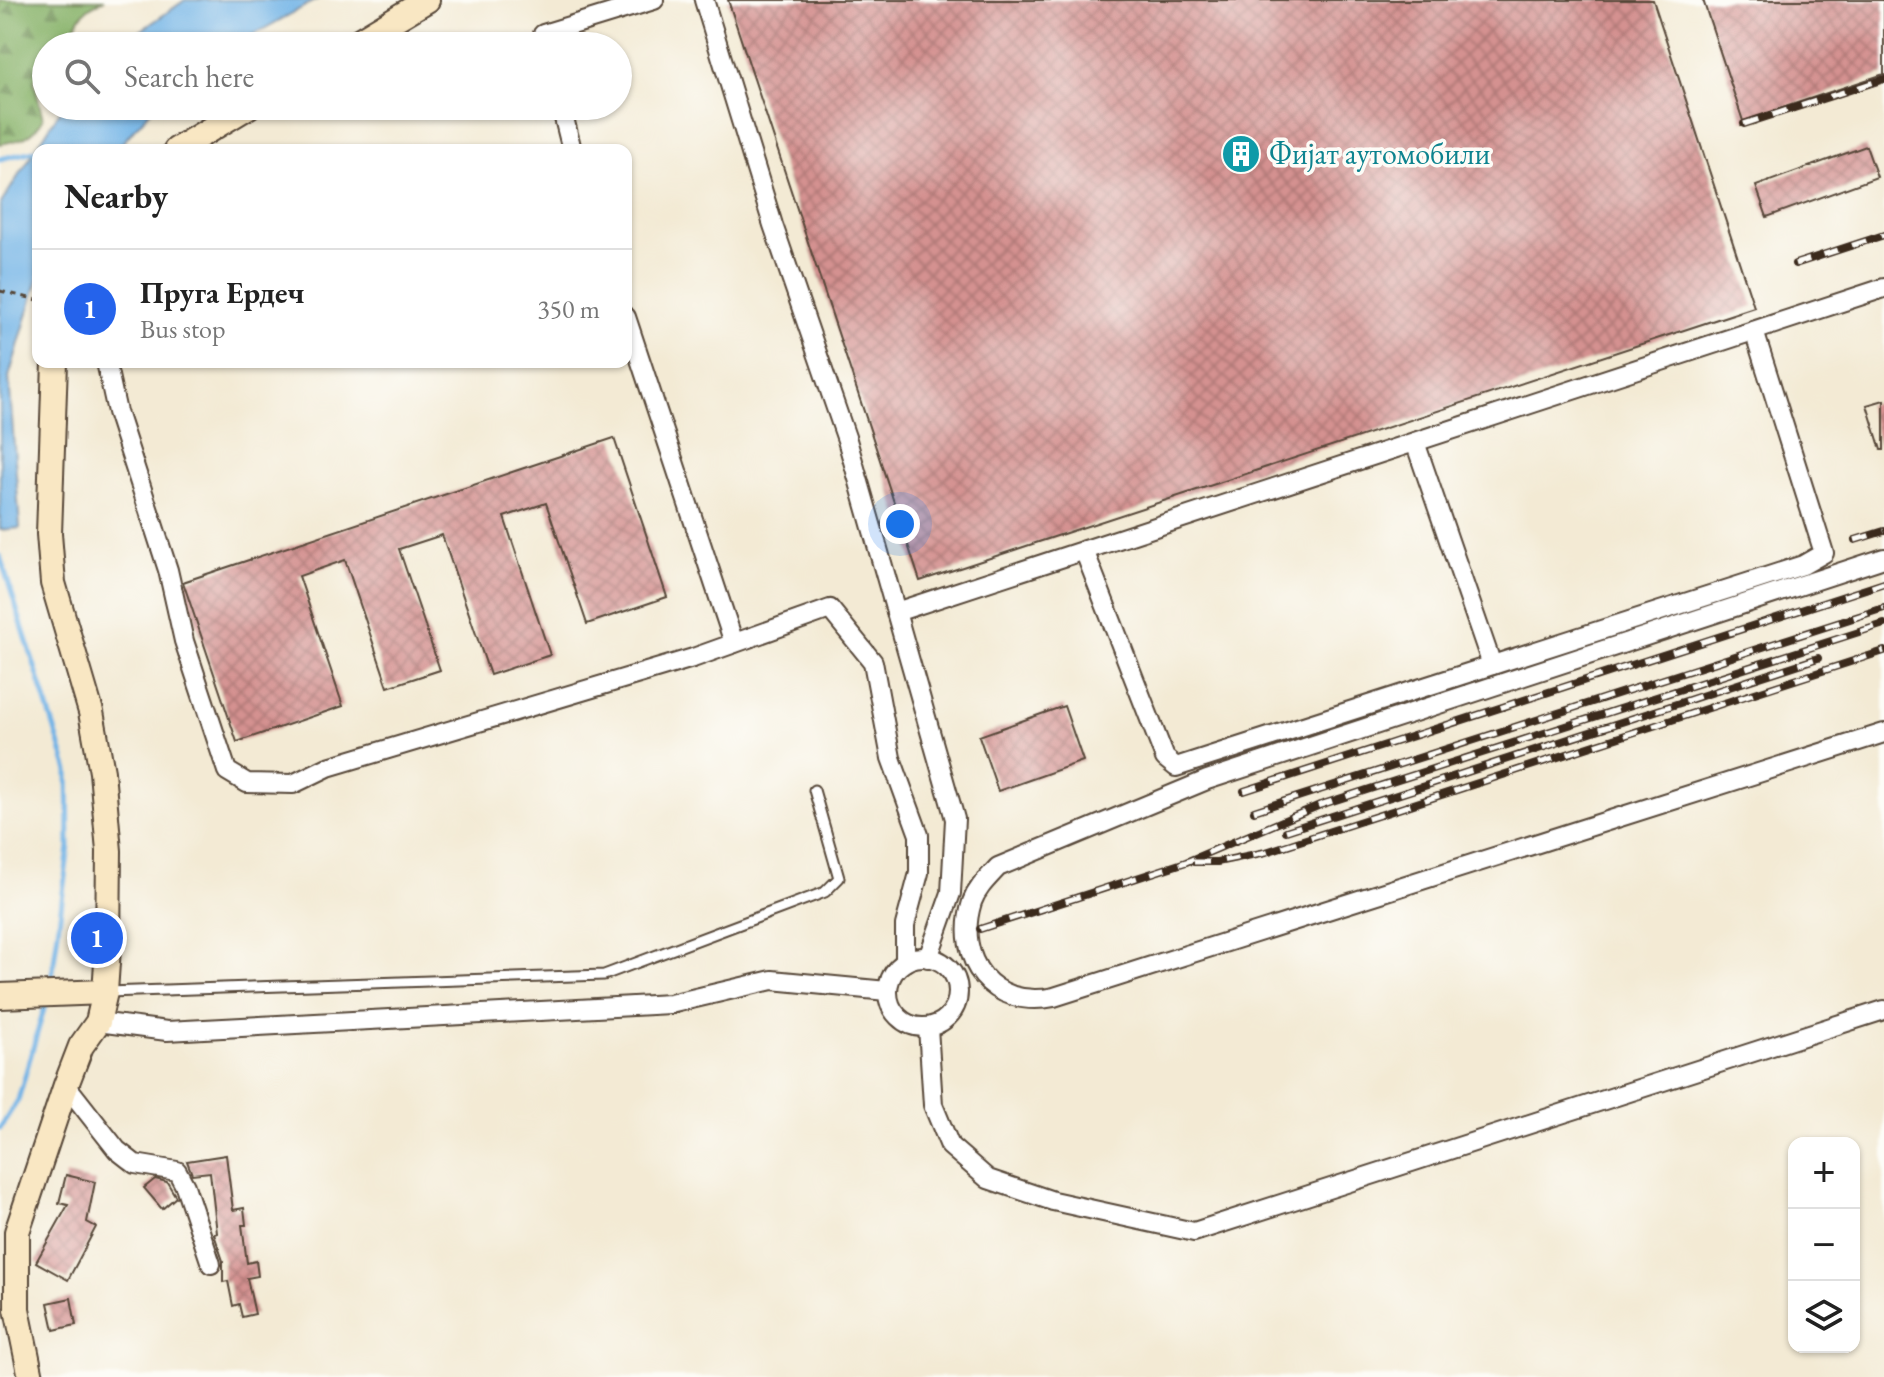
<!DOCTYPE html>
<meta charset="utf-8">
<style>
:root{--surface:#fff;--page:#f6f6f6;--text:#222;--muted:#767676;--line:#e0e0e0;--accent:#2563eb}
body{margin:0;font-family:"EB Garamond",serif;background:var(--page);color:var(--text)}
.controls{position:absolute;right:24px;bottom:24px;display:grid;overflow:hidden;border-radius:16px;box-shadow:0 2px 6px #0004}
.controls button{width:72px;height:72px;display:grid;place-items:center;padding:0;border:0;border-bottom:2px solid var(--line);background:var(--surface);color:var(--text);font:40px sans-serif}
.you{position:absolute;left:900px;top:524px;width:28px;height:28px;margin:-20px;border:6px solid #fff;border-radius:50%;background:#1a73e8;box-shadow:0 0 0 12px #1a73e833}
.badge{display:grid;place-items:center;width:52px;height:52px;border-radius:50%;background:var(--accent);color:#fff;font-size:26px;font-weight:700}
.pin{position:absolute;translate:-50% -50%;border:4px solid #fff;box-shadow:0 2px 8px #0006}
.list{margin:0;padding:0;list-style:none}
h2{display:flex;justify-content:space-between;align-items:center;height:104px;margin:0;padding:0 32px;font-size:34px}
h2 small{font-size:26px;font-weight:400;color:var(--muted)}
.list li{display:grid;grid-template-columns:52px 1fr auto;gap:24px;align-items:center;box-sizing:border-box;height:120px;padding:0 32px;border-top:2px solid var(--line)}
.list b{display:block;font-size:30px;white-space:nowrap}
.list p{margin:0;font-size:26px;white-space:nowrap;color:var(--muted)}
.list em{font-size:26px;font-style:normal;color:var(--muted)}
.icon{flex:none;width:44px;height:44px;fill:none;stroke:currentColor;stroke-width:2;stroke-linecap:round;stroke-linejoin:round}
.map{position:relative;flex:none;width:1884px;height:1377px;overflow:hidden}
.search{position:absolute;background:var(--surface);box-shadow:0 2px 6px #0004;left:32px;top:32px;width:600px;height:88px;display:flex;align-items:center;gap:20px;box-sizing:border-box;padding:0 28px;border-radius:44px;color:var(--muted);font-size:30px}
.panel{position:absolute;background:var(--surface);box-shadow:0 2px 6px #0004;left:32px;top:144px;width:600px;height:224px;border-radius:16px}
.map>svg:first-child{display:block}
</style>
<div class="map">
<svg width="1884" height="1377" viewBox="0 0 1884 1377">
<defs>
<pattern id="forest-firs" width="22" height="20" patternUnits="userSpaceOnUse" patternTransform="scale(2)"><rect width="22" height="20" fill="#87b269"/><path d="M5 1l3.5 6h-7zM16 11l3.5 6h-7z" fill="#709156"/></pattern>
<pattern id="building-cross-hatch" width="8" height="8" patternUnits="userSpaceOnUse" patternTransform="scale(2)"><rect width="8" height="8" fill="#d49190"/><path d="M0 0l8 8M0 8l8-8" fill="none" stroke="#ad7775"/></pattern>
</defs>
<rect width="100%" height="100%" fill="#fdfcf7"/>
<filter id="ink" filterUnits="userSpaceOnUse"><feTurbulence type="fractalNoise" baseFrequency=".0125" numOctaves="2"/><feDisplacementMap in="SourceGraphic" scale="16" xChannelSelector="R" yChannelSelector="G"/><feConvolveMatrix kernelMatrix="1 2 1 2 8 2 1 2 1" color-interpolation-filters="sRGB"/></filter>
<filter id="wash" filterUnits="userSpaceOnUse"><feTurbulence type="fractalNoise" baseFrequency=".006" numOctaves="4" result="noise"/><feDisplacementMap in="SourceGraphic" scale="32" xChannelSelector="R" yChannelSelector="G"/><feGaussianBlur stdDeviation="1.8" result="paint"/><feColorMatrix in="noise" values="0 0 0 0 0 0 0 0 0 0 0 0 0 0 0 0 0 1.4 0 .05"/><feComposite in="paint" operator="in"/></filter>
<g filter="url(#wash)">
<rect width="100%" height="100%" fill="#f3ead4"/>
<!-- forest -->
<path fill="url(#forest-firs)" stroke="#616e44" stroke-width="2" d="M0,0h105c-21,8 -30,18 -32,41l-5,5h-22v21l-12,13 9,39c-11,19 -22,21 -43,25z"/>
<!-- water -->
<g fill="#71b3e6" stroke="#566e82" stroke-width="2">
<path d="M185,0h131l-83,46h-114z"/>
<path d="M63,106h92l-39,44h-78v129l-29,98 11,151 -20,2v-325z"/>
</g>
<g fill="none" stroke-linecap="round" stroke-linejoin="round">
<!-- stream -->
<g stroke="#71b3e6" stroke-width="5">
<path d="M0,159l38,-9"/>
<path d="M0,556l68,215 1,75 -18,139"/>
<path d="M0,1128l18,-28 28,-98"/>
</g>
</g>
<g id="blocks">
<!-- building -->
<g fill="url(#building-cross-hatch)">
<path d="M728,0h925l101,307 -834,274z"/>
<path d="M1703,0h181v74l-141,47z"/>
<path d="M1866,146l11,31 -110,40 -11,-31z"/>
<path d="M1884,400v50h-3l-14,-45z"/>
<path d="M614,438l53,159 -80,27 -41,-121 -42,14 46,138 -60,20 -48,-140 -43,14 41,121 -52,17 -43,-127 -46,16 44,130 -106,36 -54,-160z"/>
<path d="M1064,706l19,55 -85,30 -19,-55z"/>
<path d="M226,1155l7,55 11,-2 2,17h-4l5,38 9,-2 2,15 -11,2 8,36 -13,3 -3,-13 -6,2 -5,-25 -5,1v-21l-9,-27 3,-1 -7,-61 -18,2 -5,-13z"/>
<path d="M66,1175l29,7 -8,40 9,5 -28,53 -32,-18 32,-57 -9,-2z"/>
<path d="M155,1179l12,3 9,15 -14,12 -18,-21z"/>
<path d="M71,1298l5,27 -22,5 -6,-27z"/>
</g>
</g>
</g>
<g filter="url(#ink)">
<use href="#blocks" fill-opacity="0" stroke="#574739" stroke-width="2"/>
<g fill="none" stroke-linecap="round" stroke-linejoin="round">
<!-- lane casing -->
<g stroke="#574739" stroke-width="13">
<path id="lane" d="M108,992l496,-17 221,-83 14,-14 -25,-88"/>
</g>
<!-- street casing -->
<g stroke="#574739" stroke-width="22">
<g id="street">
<path d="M704,0l69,225 74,215 108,379 -4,74 -23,65"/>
<path d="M546,46l-3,-12 111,-34"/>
<path d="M561,106l11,44"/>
<path d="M626,317l108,326"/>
<path d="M106,362l11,50 51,158 16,71 43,130 20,12 46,1 35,-17 365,-109 137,-49 43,53 18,96 28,77v38l-14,52v37"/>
<path d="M1415,442l77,223"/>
<path d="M1084,550l81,208 11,9 627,-202 21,-12 -70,-222"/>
<path d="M1884,558l-677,222 -209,87c-10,11 -21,21 -26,35 -18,58 21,108 82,95l830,-264"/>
<path d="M896,612l988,-324"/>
<circle cx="923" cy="992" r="35"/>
<path d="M98,1022l69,9 503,-27 102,-24 115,11"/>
<path d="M928,1027l5,78 17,41 38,33 65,22 141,31 690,-222"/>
<path d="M66,1085l51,65 18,14 42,7 8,15 26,78"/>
</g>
</g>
<!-- secondary casing -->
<g stroke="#574739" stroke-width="28">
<g id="secondary">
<path d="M350,46l77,-46"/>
<path d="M176,150l73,-44"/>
<path d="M0,996l105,-4"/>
<path d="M31,1377l-14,-68v-77l49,-147 15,-39 17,-24 7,-30 3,-44 1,-97 -7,-79 -11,-60 -38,-129 -4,-49 6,-172"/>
</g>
</g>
<!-- path -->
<path stroke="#574739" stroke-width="3" stroke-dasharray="6 6" stroke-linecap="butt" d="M0,291l38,9"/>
<!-- lane -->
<use href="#lane" stroke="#fff" stroke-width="9"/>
<!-- street -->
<use href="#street" stroke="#fff" stroke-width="18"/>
<!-- secondary -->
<use href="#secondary" stroke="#f9e7c3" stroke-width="24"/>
<!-- rail casing -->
<g stroke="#3b2a1e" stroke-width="8">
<g id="rail">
<path d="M1744,124l140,-45"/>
<path d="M1795,264l89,-29"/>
<path d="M1855,540l29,-9"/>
<path d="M1244,791l640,-208"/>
<path d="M1254,811l630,-203"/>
<path d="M1286,831l532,-173"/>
<path d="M1194,862h23l49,-10 618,-201"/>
<path d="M980,929l206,-67 134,-57 564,-181"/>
</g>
</g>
<!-- rail -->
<use href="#rail" stroke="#fdfcf7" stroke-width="5" stroke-dasharray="15" stroke-linecap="butt"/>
</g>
</g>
<!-- icons -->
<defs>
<g id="building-disc" transform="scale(2)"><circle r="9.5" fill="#0f9aa8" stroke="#fdfcf7"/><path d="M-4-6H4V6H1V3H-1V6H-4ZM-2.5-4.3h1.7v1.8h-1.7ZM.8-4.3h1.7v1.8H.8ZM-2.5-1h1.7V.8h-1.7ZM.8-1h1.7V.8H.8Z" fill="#fff"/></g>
</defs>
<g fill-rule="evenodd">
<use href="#building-disc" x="1241" y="154"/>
</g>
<g text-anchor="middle" stroke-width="7" stroke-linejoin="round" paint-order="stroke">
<!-- culture labels -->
<g font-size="30" fill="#0d838f" stroke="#fdfcf7" text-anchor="start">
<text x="1269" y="164">Фијат аутомобили</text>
</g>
</g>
</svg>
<div class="controls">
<button>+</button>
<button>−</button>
<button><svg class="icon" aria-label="layers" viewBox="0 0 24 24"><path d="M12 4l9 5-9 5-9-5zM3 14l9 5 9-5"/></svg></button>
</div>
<div class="you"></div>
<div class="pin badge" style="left:97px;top:938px">1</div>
<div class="search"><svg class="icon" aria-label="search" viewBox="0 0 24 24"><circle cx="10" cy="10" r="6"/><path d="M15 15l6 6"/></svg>Search here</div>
<section class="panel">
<h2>Nearby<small></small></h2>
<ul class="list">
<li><span class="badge">1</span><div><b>Пруга Ердеч</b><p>Bus stop</p></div><em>350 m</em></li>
</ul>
</section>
</div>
